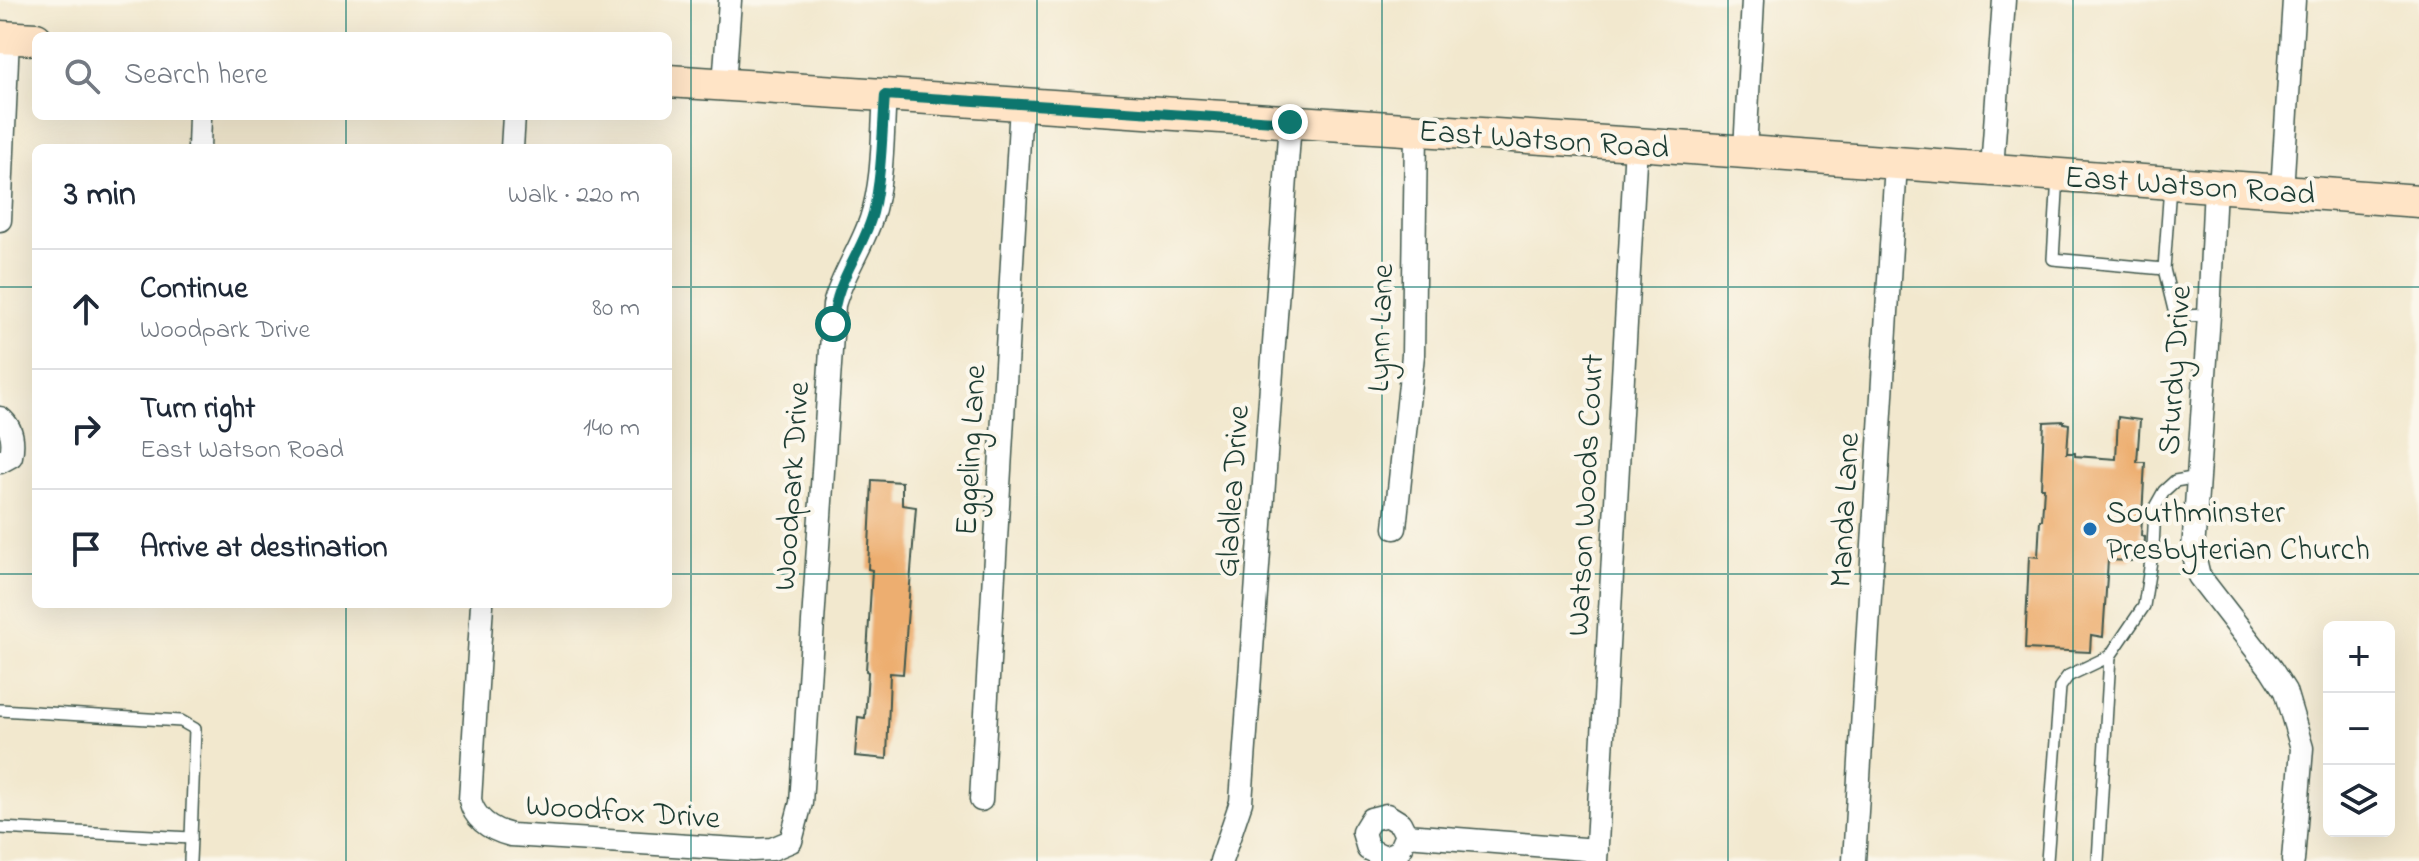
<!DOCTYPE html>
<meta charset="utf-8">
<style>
:root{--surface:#fff;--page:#f6f6f7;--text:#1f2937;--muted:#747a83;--line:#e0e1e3}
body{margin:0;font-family:"Indie Flower",sans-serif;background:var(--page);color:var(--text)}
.controls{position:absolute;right:24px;bottom:24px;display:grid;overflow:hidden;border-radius:12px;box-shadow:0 8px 32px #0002}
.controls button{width:72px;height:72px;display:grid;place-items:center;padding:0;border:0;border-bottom:2px solid var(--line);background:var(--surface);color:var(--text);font:40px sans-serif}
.stop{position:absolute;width:24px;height:24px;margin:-18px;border:6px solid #0f766e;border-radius:50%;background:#fff}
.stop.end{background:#0f766e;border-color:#fff;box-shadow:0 2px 8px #0008}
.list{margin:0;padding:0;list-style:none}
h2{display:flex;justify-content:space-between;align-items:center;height:104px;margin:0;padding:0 32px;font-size:34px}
h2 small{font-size:26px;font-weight:400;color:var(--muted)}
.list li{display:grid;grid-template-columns:52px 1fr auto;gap:24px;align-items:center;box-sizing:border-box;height:120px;padding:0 32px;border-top:2px solid var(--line)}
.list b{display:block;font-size:30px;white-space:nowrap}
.list p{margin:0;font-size:26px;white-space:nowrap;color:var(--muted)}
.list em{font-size:26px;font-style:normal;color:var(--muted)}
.icon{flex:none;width:44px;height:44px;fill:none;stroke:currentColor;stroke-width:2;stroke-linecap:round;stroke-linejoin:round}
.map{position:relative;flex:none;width:2419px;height:861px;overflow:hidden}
.search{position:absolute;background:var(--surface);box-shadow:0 8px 32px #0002;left:32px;top:32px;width:640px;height:88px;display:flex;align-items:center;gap:20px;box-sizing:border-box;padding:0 28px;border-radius:12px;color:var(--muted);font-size:30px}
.panel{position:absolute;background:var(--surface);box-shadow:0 8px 32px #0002;left:32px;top:144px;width:640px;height:464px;border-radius:12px}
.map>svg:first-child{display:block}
</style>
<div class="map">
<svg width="2419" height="861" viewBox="0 0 2419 861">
<rect width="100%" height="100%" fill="#fbf7ec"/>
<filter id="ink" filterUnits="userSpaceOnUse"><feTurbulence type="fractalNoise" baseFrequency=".0125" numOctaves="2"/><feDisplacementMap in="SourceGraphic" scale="16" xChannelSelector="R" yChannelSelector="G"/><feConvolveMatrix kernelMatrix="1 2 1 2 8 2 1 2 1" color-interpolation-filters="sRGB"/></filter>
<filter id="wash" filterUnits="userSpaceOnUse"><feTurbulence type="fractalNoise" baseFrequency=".006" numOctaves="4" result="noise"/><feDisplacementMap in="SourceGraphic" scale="32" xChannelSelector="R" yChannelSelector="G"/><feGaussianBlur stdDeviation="1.8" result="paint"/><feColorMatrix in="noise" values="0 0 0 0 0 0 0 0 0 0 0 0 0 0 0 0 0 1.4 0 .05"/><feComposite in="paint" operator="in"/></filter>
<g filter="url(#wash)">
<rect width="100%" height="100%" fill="#f2e8ce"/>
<g id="blocks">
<!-- building -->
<g fill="#edae6f">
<path d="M2118,417l22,3 -3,42h8l-4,74 4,1 -1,16h-9v5h-4v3l-23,-1 -5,77 -12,-2 -1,17 -65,-3 4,-93 9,1 2,-37h2l2,-32h-3l3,-66 20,-1v2l5,1 -2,29h8v3l41,3z"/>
<path d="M872,480l30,2v23l14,2 -13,167 -13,-1 -3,86 -32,-3 3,-39 7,1 3,-46 -2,-1 6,-101 -4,-1z"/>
</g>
</g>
</g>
<g filter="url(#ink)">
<use href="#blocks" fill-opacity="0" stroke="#3f574b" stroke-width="2"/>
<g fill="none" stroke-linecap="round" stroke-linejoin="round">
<!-- lane casing -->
<g stroke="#3f574b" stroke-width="14">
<g id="lane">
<path d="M2058,176l-5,83 111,10 6,-83"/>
<path d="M2164,269l10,41 9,6 26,-1"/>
<path d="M0,710l181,11 14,8 -4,109 -191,-10"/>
<path d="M190,861l1,-23"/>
<path d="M2047,861l13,-174 8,-11 42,-20 34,-50 9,-58 2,-41 9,-16 11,-10 23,-4"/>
<path d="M2098,861l12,-205"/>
</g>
</g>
<!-- street casing -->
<g stroke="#3f574b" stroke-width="25">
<g id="street">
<path d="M724,85l6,-85"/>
<path d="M199,148l1,-32"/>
<path d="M512,148l2,-32"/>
<path d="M1745,151l8,-151"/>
<path d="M1992,169l12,-169"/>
<path d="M2215,186l-6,129 -16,236 6,25 72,93 14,22 17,57 -9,113"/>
<path d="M2282,191l12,-191"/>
<path d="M0,220l8,-183"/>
<path d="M0,418c13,10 14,23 11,38l-11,6"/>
<path d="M1395,528l18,-173 3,-224"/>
<path d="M482,604l-12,196c5,20 21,30 41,35l242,15 19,-1 19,-8 10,-38 33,-498c8,-30 27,-56 37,-86 13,-39 11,-84 14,-124"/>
<path d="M981,800l40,-695"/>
<path d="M1406,835l-7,16 -14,6 -17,-8 -5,-17 8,-13 16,-4 13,8 6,12 191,15"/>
<path d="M1221,861l20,-59 49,-680"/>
<path d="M1596,861l40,-717"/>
<path d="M1854,861l42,-698"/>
</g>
</g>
<!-- secondary casing -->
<g stroke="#3f574b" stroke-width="35">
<g id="secondary">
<path d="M0,37l36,2"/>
<path d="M668,81l968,63 783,57"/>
</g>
</g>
<!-- lane -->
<use href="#lane" stroke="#fff" stroke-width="11"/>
<!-- street -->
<use href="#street" stroke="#fff" stroke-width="22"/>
<!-- secondary -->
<use href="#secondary" stroke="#ffe4c6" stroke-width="32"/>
</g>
</g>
<g fill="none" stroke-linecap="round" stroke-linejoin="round" filter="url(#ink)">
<!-- route -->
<path stroke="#0f766e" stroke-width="10" d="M833,324c2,-45 29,-70 40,-111 9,-38 9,-79 12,-118l405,27"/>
</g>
<!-- grid -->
<path fill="none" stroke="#0f766e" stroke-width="2" stroke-opacity="0.55" d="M346,0v36M691,0v861M1037,0v861M1382,0v861M1728,0v861M2073,0v861M346,116v32M0,287h36M668,287h1751M0,574h36M668,574h1751M346,604v257"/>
<!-- markers -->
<circle fill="#1f6fb2" stroke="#fbf7ec" stroke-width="3" cx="2090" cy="529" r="8"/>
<g text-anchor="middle" stroke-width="8" stroke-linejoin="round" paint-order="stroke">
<!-- street labels -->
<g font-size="32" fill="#1f3d34" stroke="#fbf7ec">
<text transform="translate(1544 138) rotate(4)" y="11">East Watson Road</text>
<text transform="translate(2190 184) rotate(4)" y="11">East Watson Road</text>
<text transform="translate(1379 328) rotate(-88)" y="11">Lynn Lane</text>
<text transform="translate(2173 370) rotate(-86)" y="11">Sturdy Drive</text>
<text transform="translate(969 450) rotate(-87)" y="11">Eggeling Lane</text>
<text transform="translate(790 486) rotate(-86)" y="11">Woodpark Drive</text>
<text transform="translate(1231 491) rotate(-86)" y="11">Gladlea Drive</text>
<text transform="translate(1584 495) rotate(-87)" y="11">Watson Woods Court</text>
<text transform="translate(1843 510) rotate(-87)" y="11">Manda Lane</text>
<text transform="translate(623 810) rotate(4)" y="11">Woodfox Drive</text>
</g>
<!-- poi labels -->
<g font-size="32" fill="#1f3d34" stroke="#fbf7ec" text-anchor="start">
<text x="2106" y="522">Southminster<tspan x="2106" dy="37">Presbyterian Church</tspan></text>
</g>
</g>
</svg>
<div class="controls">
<button>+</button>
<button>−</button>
<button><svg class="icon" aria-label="layers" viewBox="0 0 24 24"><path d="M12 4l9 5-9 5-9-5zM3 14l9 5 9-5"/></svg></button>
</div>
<div class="stop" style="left:833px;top:324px"></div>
<div class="stop end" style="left:1290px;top:122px"></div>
<div class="search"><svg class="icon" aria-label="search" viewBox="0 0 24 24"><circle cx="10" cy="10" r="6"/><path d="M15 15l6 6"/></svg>Search here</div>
<section class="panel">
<h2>3 min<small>Walk · 220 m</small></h2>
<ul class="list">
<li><svg class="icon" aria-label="ahead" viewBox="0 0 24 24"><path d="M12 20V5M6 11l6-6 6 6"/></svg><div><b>Continue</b><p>Woodpark Drive</p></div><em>80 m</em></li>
<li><svg class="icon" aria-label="right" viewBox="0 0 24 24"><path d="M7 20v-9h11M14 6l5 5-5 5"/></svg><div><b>Turn right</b><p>East Watson Road</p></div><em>140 m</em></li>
<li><svg class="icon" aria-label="arrive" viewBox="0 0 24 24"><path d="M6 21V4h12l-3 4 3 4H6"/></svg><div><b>Arrive at destination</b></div></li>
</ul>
</section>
</div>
